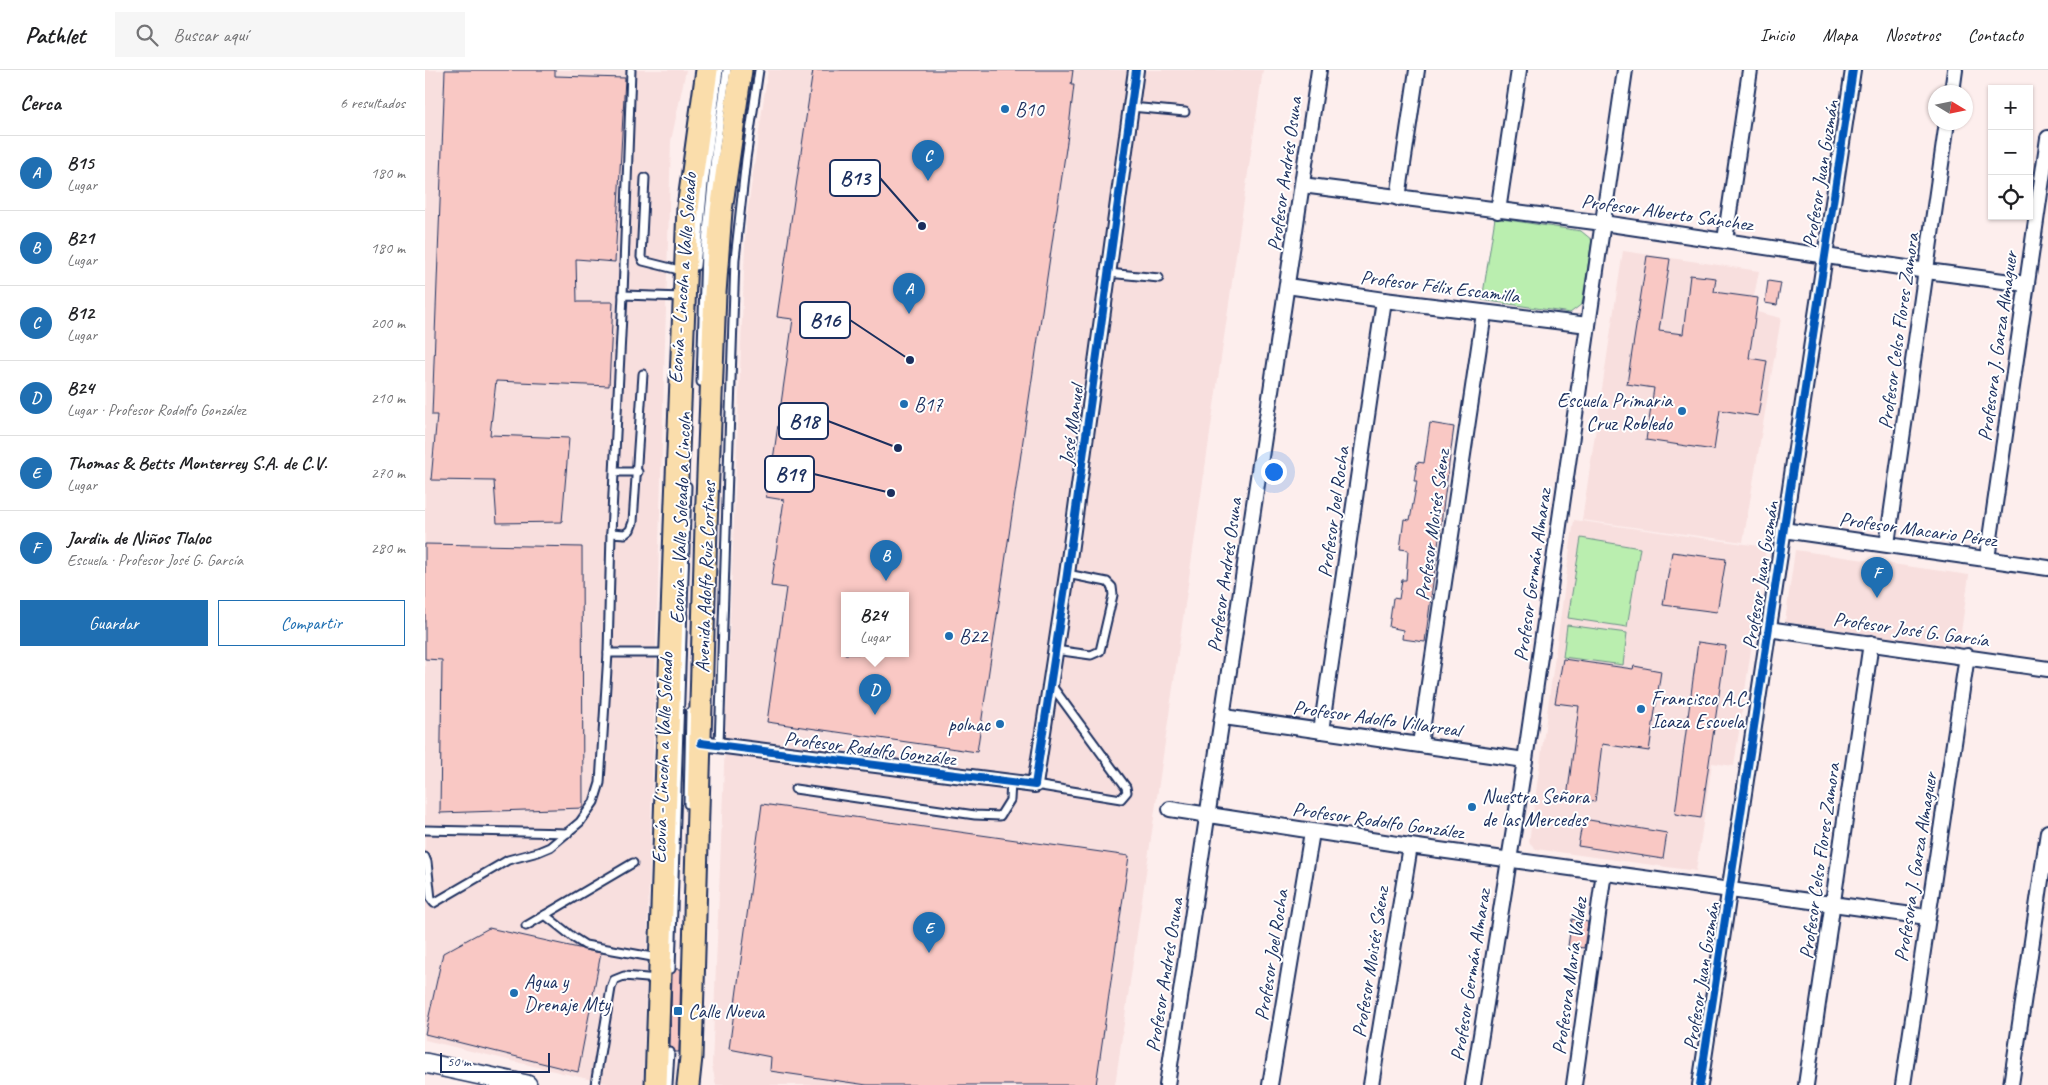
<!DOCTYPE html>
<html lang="es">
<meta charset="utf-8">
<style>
:root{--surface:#fff;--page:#f6f6f6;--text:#202124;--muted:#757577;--line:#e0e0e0;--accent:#1f6fb2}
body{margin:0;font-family:Caveat,sans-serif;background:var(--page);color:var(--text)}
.controls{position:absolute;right:15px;top:15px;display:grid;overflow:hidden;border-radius:0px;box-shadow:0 1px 4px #0004}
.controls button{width:45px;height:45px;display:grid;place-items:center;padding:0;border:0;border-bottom:1px solid var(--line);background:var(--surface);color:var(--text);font:25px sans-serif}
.compass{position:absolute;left:1503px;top:15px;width:45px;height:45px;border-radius:50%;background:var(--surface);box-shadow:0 1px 4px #0004;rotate:100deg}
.scale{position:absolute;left:15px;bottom:12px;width:110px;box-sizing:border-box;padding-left:5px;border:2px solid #1b2f5e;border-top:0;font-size:14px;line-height:18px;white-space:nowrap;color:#1b2f5e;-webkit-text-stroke:4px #fff;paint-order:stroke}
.you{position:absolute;left:848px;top:401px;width:18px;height:18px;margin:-12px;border:4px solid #fff;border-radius:50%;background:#1a73e8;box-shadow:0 0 0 8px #1a73e833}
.badge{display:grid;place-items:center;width:32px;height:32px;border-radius:50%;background:var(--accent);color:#fff;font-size:16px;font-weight:700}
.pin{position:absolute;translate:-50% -41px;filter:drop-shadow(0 1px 2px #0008)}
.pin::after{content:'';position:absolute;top:26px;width:18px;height:15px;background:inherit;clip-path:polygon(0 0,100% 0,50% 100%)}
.popup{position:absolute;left:416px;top:522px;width:68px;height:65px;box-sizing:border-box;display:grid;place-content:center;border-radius:0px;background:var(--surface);filter:drop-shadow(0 1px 4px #0005);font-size:16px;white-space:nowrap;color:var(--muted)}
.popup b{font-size:19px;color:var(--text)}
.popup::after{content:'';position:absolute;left:50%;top:100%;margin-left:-10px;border:10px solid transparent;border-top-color:var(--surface)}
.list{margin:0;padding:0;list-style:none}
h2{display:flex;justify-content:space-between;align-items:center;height:65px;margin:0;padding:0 20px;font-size:21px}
h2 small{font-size:16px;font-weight:400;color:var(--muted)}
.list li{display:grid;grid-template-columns:32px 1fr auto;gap:15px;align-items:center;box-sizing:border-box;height:75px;padding:0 20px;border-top:1px solid var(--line)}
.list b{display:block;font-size:19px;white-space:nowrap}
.list p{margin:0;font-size:16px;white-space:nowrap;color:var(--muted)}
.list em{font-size:16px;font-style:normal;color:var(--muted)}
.actions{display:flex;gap:10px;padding:15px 20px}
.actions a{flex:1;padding:11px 0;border:1px solid var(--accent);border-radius:0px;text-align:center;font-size:18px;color:var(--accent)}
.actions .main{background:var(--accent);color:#fff}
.icon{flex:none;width:28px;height:28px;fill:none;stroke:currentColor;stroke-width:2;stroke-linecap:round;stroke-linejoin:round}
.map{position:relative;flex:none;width:1623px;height:1015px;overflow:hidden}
header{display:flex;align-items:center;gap:30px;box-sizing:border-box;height:70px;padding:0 25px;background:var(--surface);border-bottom:1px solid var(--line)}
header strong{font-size:24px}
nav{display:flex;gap:28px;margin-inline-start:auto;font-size:18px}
.search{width:350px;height:45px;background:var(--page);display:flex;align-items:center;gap:12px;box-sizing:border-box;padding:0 18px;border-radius:0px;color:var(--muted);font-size:19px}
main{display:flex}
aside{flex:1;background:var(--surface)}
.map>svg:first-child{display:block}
</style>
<header>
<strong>Pathlet</strong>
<div class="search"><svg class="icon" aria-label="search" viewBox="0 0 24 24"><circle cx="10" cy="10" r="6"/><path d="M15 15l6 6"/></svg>Buscar aquí</div>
<nav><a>Inicio</a><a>Mapa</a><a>Nosotros</a><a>Contacto</a></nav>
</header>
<main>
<aside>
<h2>Cerca<small>6 resultados</small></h2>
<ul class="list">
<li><span class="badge">A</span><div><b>B15</b><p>Lugar</p></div><em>180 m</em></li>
<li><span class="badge">B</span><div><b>B21</b><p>Lugar</p></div><em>180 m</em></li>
<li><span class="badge">C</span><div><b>B12</b><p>Lugar</p></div><em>200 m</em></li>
<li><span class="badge">D</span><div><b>B24</b><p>Lugar · Profesor Rodolfo González</p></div><em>210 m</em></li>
<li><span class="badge">E</span><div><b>Thomas &amp; Betts Monterrey S.A. de C.V.</b><p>Lugar</p></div><em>270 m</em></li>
<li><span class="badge">F</span><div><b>Jardin de Niños Tlaloc</b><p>Escuela · Profesor José G. García</p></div><em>280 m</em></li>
</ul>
<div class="actions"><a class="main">Guardar</a><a>Compartir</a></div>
</aside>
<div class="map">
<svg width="1623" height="1015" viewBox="0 0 1623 1015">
<rect width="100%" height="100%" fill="#fdeeed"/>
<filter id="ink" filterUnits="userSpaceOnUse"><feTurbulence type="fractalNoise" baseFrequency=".02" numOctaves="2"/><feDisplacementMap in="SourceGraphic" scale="10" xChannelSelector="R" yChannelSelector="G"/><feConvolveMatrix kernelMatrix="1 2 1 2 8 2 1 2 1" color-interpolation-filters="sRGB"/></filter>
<g filter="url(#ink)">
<!-- built -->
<g fill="#f8dfde" fill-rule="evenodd">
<path d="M0,0h261l-15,71 -28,944h-30l-188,-45z"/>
<path d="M343,0h495l-148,1015h-399l-4,-20 34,-843zM420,526h60v58h-60z"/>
<path d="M1198,181l136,20 -5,25 4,1 -1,15 24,6 -38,224 -161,-22z"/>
<path d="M1149,450l192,27 -32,219 -22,-3 -16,108 -160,-22 -7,-7z"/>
<path d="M1370,480l174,25 -10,72 -174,-25z"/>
</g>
<!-- green -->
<g fill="#baeeaf" stroke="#6a8e86">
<path d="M1070,148l86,13 11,9 -10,64 -12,9 -88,-13z"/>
<path d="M1156,468l59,10 -13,79 -59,-9z"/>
<path d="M1142,555l60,8 -4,32 -60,-8z"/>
</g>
<!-- building -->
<g fill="#f9c8c4" stroke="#1b2f5e" fill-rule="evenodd">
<path d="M20,0h110v6l70,2 -10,184 -39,-3 1,43h36l-4,84 -113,-5 -6,54 79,3 -7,84 -65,1 -3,-42 -63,-1 6,-65h-5z"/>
<path d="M388,0h260l-2,15h3l-6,50 -91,617 -210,-30 19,-134 -15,-2 13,-86 -18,-3 8,-44 19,-134 -16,-2zM420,526h60v58h-60z"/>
<path d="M1222,186l23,3 -11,72 24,3 7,-59 26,3 -2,14 44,6 -9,60 18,3 -9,55 -38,-6 -6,40 -68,-10 8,-52 -27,-4z"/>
<path d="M1343,211l13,2 -4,22 -12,-2z"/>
<path d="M1005,353l24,4 -29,215 -23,-3 1,-9 -14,-3 4,-29 6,1 3,-19h4l2,-30 -8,-1 4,-30 6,1 7,-39h-3l3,-19 7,1z"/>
<path d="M0,474l157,3 1,261 -143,5 2,-153 -17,-1z"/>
<path d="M1247,482l54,7 -9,53 -54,-7z"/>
<path d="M1273,572l28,4 -25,172 -26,-4z"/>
<path d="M1138,589l70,10 1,-3 27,5 -12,80 -47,-7 -7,58 -28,-4 12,-92 -24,-3z"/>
<path d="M337,734l367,52 -33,229h-229l-97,-14 1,-14 -42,-8z"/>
<path d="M1158,749l84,14 -4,26 -85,-13z"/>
<path d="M1147,849l16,3 -4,26 -16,-2z"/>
<path d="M64,858l112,25 -23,119 -153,-38 18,-81z"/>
<path d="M251,899h5l-2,83h-4l-2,-4 -3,-1 2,-73z"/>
</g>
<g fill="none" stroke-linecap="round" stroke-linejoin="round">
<!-- lane casing -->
<g stroke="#1b2f5e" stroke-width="11">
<g id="lane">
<path d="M706,37l54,5"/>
<path d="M220,108l-4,79 2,4 40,10"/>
<path d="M271,196l8,-82 15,-114"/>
<path d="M683,203l51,5"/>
<path d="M198,225l8,-225"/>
<path d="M276,312l4,-132 11,-103 11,-77"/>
<path d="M190,402h23"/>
<path d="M186,463l14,1 5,-4 3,-8 10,-148"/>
<path d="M630,580l36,5 9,-4 13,-56 -1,-8 -5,-5 -40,-8"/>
<path d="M183,583h60"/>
<path d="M294,675l16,-486 11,-100 13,-89"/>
<path d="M610,715l86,14 6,-7 -1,-5 -74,-101"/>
<path d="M370,719l180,26 25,1 10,-16 1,-18"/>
<path d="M263,734l2,-92"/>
<path d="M0,760l143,3"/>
<path d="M0,787l2,5 4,37 3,4 74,-43 30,-8 12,-5 30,-25 14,-20 6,-19 8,-130 3,-120 12,-238 60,2"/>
<path d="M120,845l29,23 11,7 73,13"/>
<path d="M101,856l107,-63"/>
<path d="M246,899l16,-483"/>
<path d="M170,1015l16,-97 3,-8 10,-4 34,3"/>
<path d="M243,1015l2,-33"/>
</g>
</g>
<!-- street casing -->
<g stroke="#1b2f5e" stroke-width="18">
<g id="street">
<path d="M1527,22l3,-22"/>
<path d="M877,115l301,38 324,48 99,13"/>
<path d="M973,128l19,-128"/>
<path d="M1073,141l21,-141"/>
<path d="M1300,170l25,-170"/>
<path d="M862,216l97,14 204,25"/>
<path d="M1358,460l265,38"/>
<path d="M1462,474l60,-422"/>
<path d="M1562,489l61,-421"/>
<path d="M1343,559l280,40"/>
<path d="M799,647l301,43"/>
<path d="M896,661l63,-431"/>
<path d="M276,673l334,42 32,-211 69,-504"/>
<path d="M995,674l64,-431"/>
<path d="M745,739l240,37 517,71"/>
<path d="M742,1015l152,-1015"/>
<path d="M845,1015l42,-253"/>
<path d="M946,1015l39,-239"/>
<path d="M1048,1015l52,-325 100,-690"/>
<path d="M1149,1015l30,-213"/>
<path d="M1275,1015l153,-1015"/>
<path d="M1381,1015l65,-442"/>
<path d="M1478,1015l64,-429"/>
<path d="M1586,1015l37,-253"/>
</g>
</g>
<!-- secondary casing -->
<g stroke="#1b2f5e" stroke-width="22">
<path id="secondary" d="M0,993l102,22"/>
</g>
<!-- primary casing -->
<g stroke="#1b2f5e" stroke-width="25">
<g id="primary">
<path d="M231,1015l19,-559 13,-318 19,-138"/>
<path d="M263,1015l3,-28 15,-531 9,-233 6,-82 20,-141"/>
</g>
</g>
<!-- lane -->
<use href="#lane" stroke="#fff" stroke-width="7"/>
<!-- street -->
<use href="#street" stroke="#fff" stroke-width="14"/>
<!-- secondary -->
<use href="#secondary" stroke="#fff" stroke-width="19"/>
<!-- primary -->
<use href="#primary" stroke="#faddab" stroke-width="21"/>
<!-- cycleway casing -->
<g stroke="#fff" stroke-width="11">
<g id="cycleway">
<path d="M276,673l334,42 32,-211 69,-504"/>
<path d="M1275,1015l153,-1015"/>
</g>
</g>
<!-- cycleway -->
<use href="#cycleway" stroke="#0057b8" stroke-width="8"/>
</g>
</g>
<!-- markers -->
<g fill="#1f6fb2" stroke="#fff" stroke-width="2">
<circle cx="580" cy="39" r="5"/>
<circle cx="479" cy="334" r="5"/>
<circle cx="1257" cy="341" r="5"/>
<circle cx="524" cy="566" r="5"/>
<circle cx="1216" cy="639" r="5"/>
<circle cx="575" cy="654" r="5"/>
<circle cx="1047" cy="737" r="5"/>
<circle cx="89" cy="923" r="5"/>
<rect x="248" y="936" width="10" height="10" rx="2.5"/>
</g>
<g text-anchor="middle" stroke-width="4" stroke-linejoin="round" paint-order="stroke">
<!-- poi labels -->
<g font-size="20" fill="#1b2f5e" stroke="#fff" text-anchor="start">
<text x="590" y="46">B10</text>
<text x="1247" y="337" text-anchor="end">Escuela Primaria<tspan x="1247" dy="23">Cruz Robledo</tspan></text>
<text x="489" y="341">B17</text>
<text x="534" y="573">B22</text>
<text x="1226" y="635">Francisco A.C.<tspan x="1226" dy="23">Icaza Escuela</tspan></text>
<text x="565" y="661" text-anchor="end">polnac</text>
<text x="1057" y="733">Nuestra Señora<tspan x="1057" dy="23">de las Mercedes</tspan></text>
<text x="99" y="918">Agua y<tspan x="99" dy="23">Drenaje Mty</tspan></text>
<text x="263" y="948">Calle Nueva</text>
</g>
<!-- street labels -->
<g font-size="20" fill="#1b2f5e" stroke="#fff">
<text transform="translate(859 104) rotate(-82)" y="7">Profesor Andrés Osuna</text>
<text transform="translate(1395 104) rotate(-81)" y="7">Profesor Juan Guzmán</text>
<text transform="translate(1242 142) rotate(8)" y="7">Profesor Alberto Sánchez</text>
<text transform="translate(257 208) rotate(-86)" y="7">Ecovía - Lincoln a Valle Soleado</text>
<text transform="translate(1015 216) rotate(7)" y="7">Profesor Félix Escamilla</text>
<text transform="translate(1473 261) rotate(-82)" y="7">Profesor Celso Flores Zamora</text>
<text transform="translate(1572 276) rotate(-82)" y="7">Profesora J. Garza Almaguer</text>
<text transform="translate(646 355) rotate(-82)" y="7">José Manuel</text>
<text transform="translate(908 442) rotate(-82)" y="7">Profesor Joel Rocha</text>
<text transform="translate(255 448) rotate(-88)" y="7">Ecovía - Valle Soleado a Lincoln</text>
<text transform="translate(1007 455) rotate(-82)" y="7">Profesor Moisés Sáenz</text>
<text transform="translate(1493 459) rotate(8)" y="7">Profesor Macario Pérez</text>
<text transform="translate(799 505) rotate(-82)" y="7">Profesor Andrés Osuna</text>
<text transform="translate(1107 505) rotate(-82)" y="7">Profesor Germán Almaraz</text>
<text transform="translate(1335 505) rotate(-81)" y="7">Profesor Juan Guzmán</text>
<text transform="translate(280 507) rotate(-88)" y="7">Avenida Adolfo Ruíz Cortines</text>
<text transform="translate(1486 559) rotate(8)" y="7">Profesor José G. García</text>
<text transform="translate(952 648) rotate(8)" y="7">Profesor Adolfo Villarreal</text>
<text transform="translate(445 678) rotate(7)" y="7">Profesor Rodolfo González</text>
<text transform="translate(237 688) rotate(-88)" y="7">Ecovía - Lincoln a Valle Soleado</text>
<text transform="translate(953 750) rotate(8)" y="7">Profesor Rodolfo González</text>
<text transform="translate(1394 791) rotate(-82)" y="7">Profesor Celso Flores Zamora</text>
<text transform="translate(1490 797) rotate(-81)" y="7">Profesora J. Garza Almaguer</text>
<text transform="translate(846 885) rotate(-81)" y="7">Profesor Joel Rocha</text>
<text transform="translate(945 892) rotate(-81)" y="7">Profesor Moisés Sáenz</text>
<text transform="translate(739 905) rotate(-81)" y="7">Profesor Andrés Osuna</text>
<text transform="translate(1045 905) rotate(-81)" y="7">Profesor Germán Almaraz</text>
<text transform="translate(1144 906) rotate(-82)" y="7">Profesora María Valdez</text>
<text transform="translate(1276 906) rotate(-81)" y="7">Profesor Juan Guzmán</text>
</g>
</g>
<!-- callouts -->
<path fill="none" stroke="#1b2f5e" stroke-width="2" d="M497 156L455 108M485 290L425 250M473 378L403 351M466 423L389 404"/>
<g fill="#1b2f5e" stroke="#fff" stroke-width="2">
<circle cx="497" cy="156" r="5"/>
<circle cx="485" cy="290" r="5"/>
<circle cx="473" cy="378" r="5"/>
<circle cx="466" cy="423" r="5"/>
</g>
<g fill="#fff" stroke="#1b2f5e" stroke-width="2">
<rect x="405" y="90" width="50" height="36" rx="5"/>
<rect x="375" y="232" width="50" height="36" rx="5"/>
<rect x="354" y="333" width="49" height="36" rx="5"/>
<rect x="340" y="386" width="49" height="36" rx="5"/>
</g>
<g font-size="21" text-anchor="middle" font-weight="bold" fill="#1b2f5e">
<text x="430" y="115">B13</text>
<text x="400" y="257">B16</text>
<text x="379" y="358">B18</text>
<text x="365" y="411">B19</text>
</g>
</svg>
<div class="controls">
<button>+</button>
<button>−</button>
<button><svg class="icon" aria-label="locate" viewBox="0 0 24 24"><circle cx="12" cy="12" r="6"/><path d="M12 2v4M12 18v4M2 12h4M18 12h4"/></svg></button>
</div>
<svg class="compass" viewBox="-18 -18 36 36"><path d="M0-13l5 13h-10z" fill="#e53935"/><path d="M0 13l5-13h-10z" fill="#757577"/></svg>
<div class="scale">50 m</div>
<div class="you"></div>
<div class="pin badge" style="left:484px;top:244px">A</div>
<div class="pin badge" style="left:461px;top:511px">B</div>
<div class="pin badge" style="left:503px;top:111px">C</div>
<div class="pin badge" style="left:450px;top:645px">D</div>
<div class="popup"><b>B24</b>Lugar</div>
<div class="pin badge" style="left:504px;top:883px">E</div>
<div class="pin badge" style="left:1452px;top:528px">F</div>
</div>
</main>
